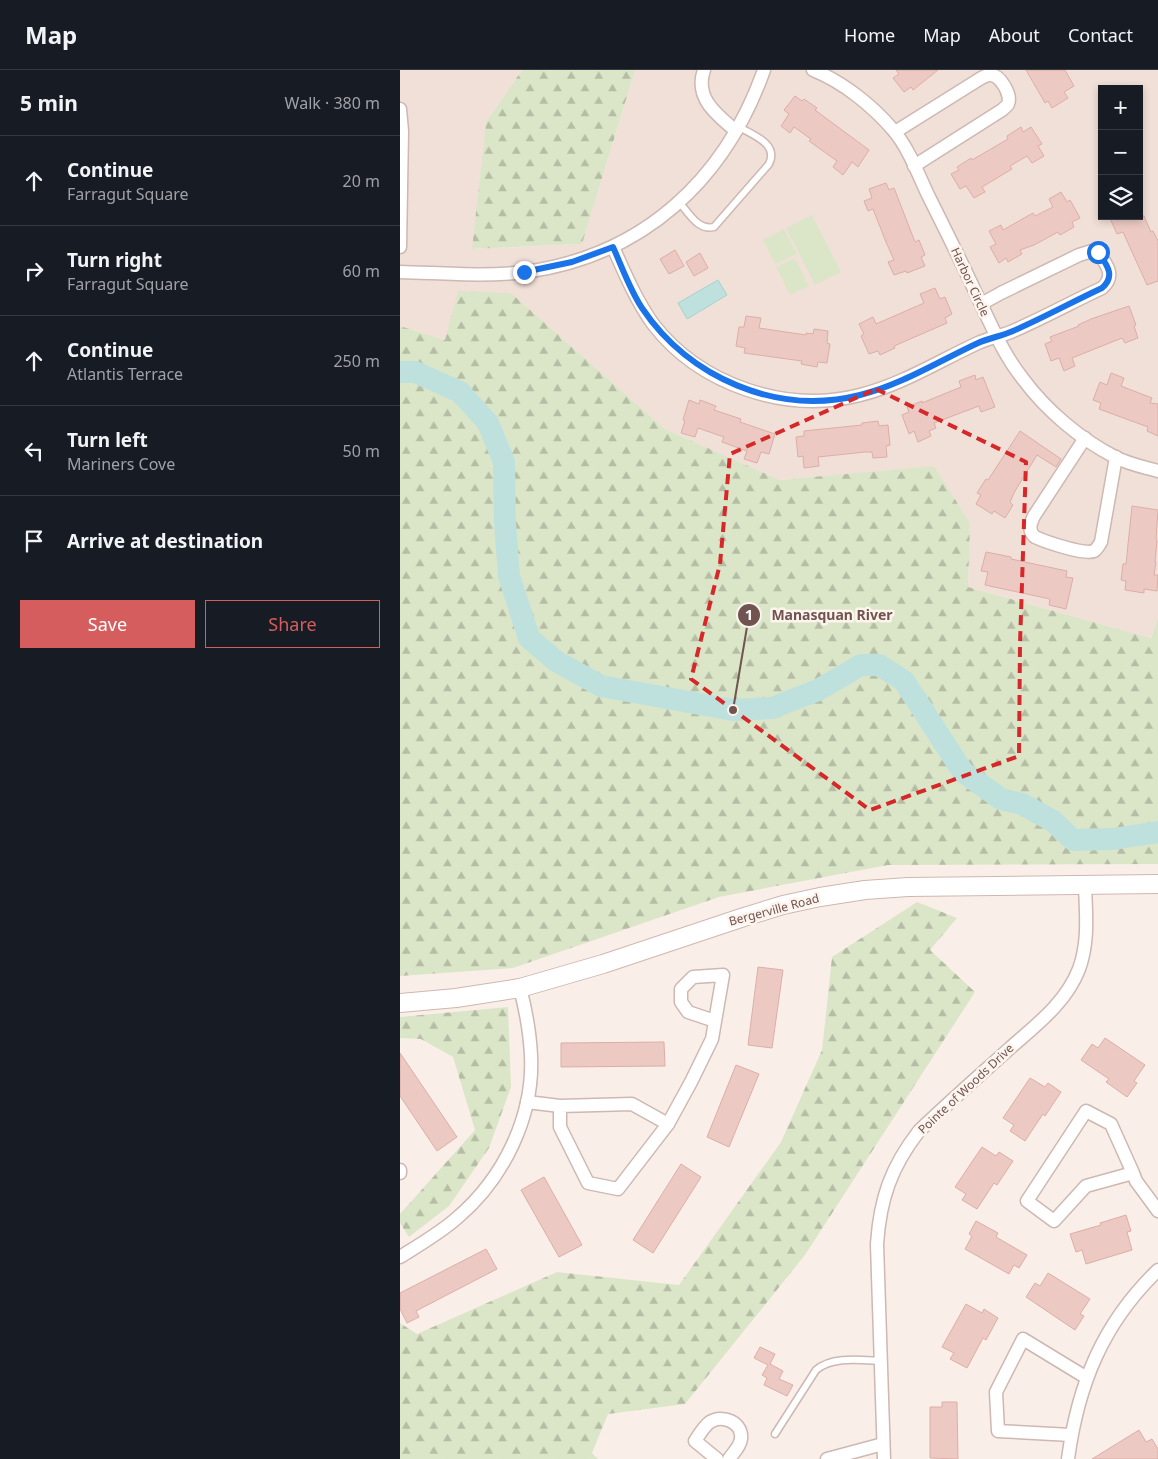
<!DOCTYPE html>
<meta charset="utf-8">
<style>
:root{--surface:#171b24;--page:#20242c;--text:#f1f3f6;--muted:#9ea1a6;--line:#363941;--accent:#d55d5d}
body{margin:0;font-family:"Noto Sans",sans-serif;background:var(--page);color:var(--text)}
.controls{position:absolute;right:15px;top:15px;display:grid;overflow:hidden;border-radius:0px;box-shadow:0 2px 8px #0003}
.controls button{width:45px;height:45px;display:grid;place-items:center;padding:0;border:0;border-bottom:1px solid var(--line);background:var(--surface);color:var(--text);font:25px sans-serif}
.stop{position:absolute;width:15px;height:15px;margin:-11px;border:4px solid #1a73e8;border-radius:50%;background:#fff}
.stop.end{background:#1a73e8;border-color:#fff;box-shadow:0 1px 5px #0008}
.list{margin:0;padding:0;list-style:none}
h2{display:flex;justify-content:space-between;align-items:center;height:65px;margin:0;padding:0 20px;font-size:21px}
h2 small{font-size:16px;font-weight:400;color:var(--muted)}
.list li{display:grid;grid-template-columns:32px 1fr auto;gap:15px;align-items:center;box-sizing:border-box;height:90px;padding:0 20px;border-top:1px solid var(--line)}
.list b{display:block;font-size:19px;white-space:nowrap}
.list p{margin:0;font-size:16px;white-space:nowrap;color:var(--muted)}
.list em{font-size:16px;font-style:normal;color:var(--muted)}
.actions{display:flex;gap:10px;padding:15px 20px}
.actions a{flex:1;padding:11px 0;border:1px solid var(--accent);border-radius:0px;text-align:center;font-size:18px;color:var(--accent)}
.actions .main{background:var(--accent);color:#fff}
.icon{flex:none;width:28px;height:28px;fill:none;stroke:currentColor;stroke-width:2;stroke-linecap:round;stroke-linejoin:round}
.map{position:relative;flex:none;width:758px;height:1389px;overflow:hidden}
header{display:flex;align-items:center;gap:30px;box-sizing:border-box;height:70px;padding:0 25px;background:var(--surface);border-bottom:1px solid var(--line)}
header strong{font-size:24px}
nav{display:flex;gap:28px;margin-inline-start:auto;font-size:18px}
main{display:flex}
aside{flex:1;background:var(--surface)}
.map>svg:first-child{display:block}
</style>
<header>
<strong>Map</strong>
<nav><a>Home</a><a>Map</a><a>About</a><a>Contact</a></nav>
</header>
<main>
<aside>
<h2>5 min<small>Walk · 380 m</small></h2>
<ul class="list">
<li><svg class="icon" aria-label="ahead" viewBox="0 0 24 24"><path d="M12 20V5M6 11l6-6 6 6"/></svg><div><b>Continue</b><p>Farragut Square</p></div><em>20 m</em></li>
<li><svg class="icon" aria-label="right" viewBox="0 0 24 24"><path d="M7 20v-9h11M14 6l5 5-5 5"/></svg><div><b>Turn right</b><p>Farragut Square</p></div><em>60 m</em></li>
<li><svg class="icon" aria-label="ahead" viewBox="0 0 24 24"><path d="M12 20V5M6 11l6-6 6 6"/></svg><div><b>Continue</b><p>Atlantis Terrace</p></div><em>250 m</em></li>
<li><svg class="icon" aria-label="left" viewBox="0 0 24 24"><path d="M17 20v-9H6M10 6l-5 5 5 5"/></svg><div><b>Turn left</b><p>Mariners Cove</p></div><em>50 m</em></li>
<li><svg class="icon" aria-label="arrive" viewBox="0 0 24 24"><path d="M6 21V4h12l-3 4 3 4H6"/></svg><div><b>Arrive at destination</b></div></li>
</ul>
<div class="actions"><a class="main">Save</a><a>Share</a></div>
</aside>
<div class="map">
<svg width="758" height="1389" viewBox="0 0 758 1389">
<defs>
<pattern id="forest-firs" width="22" height="20" patternUnits="userSpaceOnUse" patternTransform="scale(1.25)"><rect width="22" height="20" fill="#dbe6c8"/><path d="M5 1l3.5 6h-7zM16 11l3.5 6h-7z" fill="#b6bda5"/></pattern>
</defs>
<rect width="100%" height="100%" fill="#faefe8"/>
<!-- residential -->
<path fill="#f1e0d8" fill-rule="evenodd" d="M0,0h122l-36,52 -13,127 109,-5 53,-174h523v547l-7,21 -183,-51 2,-64 -36,-56 -154,13 -115,-51 -154,-136 -66,47 -45,-14zM702,19h37v127h-37z"/>
<!-- forest -->
<g fill="url(#forest-firs)">
<path d="M122,0h113l-53,174 -110,5 14,-127z"/>
<path d="M58,221l53,2 154,136 115,51 154,-14 36,57 -2,64 183,51 7,-21v247l-270,1 -169,32 -206,71 -113,8v-650l45,14z"/>
<path d="M517,832l40,16 -27,32 45,42 -170,263 -120,149 -77,10 -16,39 6,6h-198v-136l17,11 140,-62 122,13 102,-143 41,-92 10,-93z"/>
<path d="M108,937l3,80 -22,61 -40,58 -40,31 -9,-14v-9l75,-84 -22,-73 -32,-18 -21,-1v-21z"/>
</g>
<!-- park -->
<g fill="#dbe6c8">
<path d="M412,145l29,57 -26,13 -29,-57z"/>
<path d="M384,159l13,25 -22,10 -12,-24z"/>
<path d="M395,188l14,28 -19,9 -14,-28z"/>
</g>
<!-- water -->
<path fill="#bfe1de" stroke="#a6d2ce" d="M318,210l9,15 -40,24 -9,-16z"/>
<g fill="none" stroke-linecap="round" stroke-linejoin="round">
<!-- river -->
<path stroke="#bfe1de" stroke-width="22" d="M0,302h15l45,20 28,31 16,39 1,61 4,53 20,62 27,23 45,25 132,24 39,-2 46,-18 43,-25h18l25,16 59,91 38,27 21,5 31,17 20,19 40,-1 45,-7"/>
</g>
<!-- building -->
<g fill="#eccac3" stroke="#dcaea6">
<path d="M496,0h42l-25,20 -2,-3 -7,5 -11,-14 6,-4z"/>
<path d="M626,0h39l9,16 -10,6 4,6 -16,10 -4,-7 -3,2z"/>
<path d="M395,26l7,5 2,-2 13,9 -2,2 54,40 -11,17 -6,-5 -9,13 -10,-8 4,-6 -28,-20 2,-2 -17,-12 -4,6 -9,-7 8,-12 -5,-4z"/>
<path d="M621,57l2,5 8,-5 11,17 -4,2 6,10 -12,7 -5,-7 -17,10 2,3 -30,18 3,5 -11,6 -8,-12 -6,3 -9,-15 8,-4 -2,-3 14,-9 1,2 36,-21 -1,-3z"/>
<path d="M486,113l3,7 5,-2 21,54 4,-2 6,15 -4,2 4,9 -18,7 -1,-2 -12,4 -6,-13 6,-2 -8,-18 -13,-33 -5,2 -4,-10 8,-3 -3,-9z"/>
<path d="M661,122l6,10 3,-2 10,18 -8,4 2,5 -14,8 -2,-3 -24,13 -14,5 2,4 -14,8 -2,-4 -7,5 -9,-16 6,-3 -7,-13 12,-6 2,5 30,-17 2,3 18,-9 -4,-8z"/>
<path d="M709,146h35l7,16 2,-1 5,10v40l-11,4 -24,-53 -6,2z"/>
<path d="M275,180l9,16 -15,8 -9,-15z"/>
<path d="M300,183l8,15 -14,8 -8,-14z"/>
<path d="M535,218l5,11 5,-2 7,17 -7,4 2,5 -53,23 1,2 -15,7 -2,-4 -9,3 -8,-18 3,-2 -5,-10 14,-7 3,7 48,-21 -4,-9z"/>
<path d="M729,236l7,19 -2,1 4,12 -13,5 -3,-5 -50,20 3,8 -11,5 -5,-13 -8,3 -6,-17 7,-3 -2,-4 29,-11 -1,-1 13,-6z"/>
<path d="M346,246l15,2 -2,10 47,7v-2l7,1 1,-5 14,2 -1,12 3,1 -3,19 -9,-1 -1,5 -16,-3 1,-3 -58,-8 1,-5 -9,-2 3,-19h5z"/>
<path d="M711,303l13,5 -3,8 31,12 -2,5 8,1v32l-11,-5 1,-4 -49,-18 2,-6 -8,-3 7,-18 7,3z"/>
<path d="M575,305l1,5 7,-3 12,30 -14,5 -2,-6 -45,17 2,5 -7,3 2,5 -13,6 -4,-11 -5,3 -7,-19 7,-3 -2,-5 15,-6v2l39,-16 -2,-6z"/>
<path d="M289,330l10,4 1,-4 16,6 -2,4 27,9 -1,3 35,12 -6,20 -8,-2 -4,11 -13,-4 3,-8 -25,-9 2,-5 -26,-9 -3,9 -14,-4 4,-12 -2,-1z"/>
<path d="M478,351l1,5 9,-1 2,20 -4,1 1,11 -14,1 -1,-6h-7l-47,5 1,9 -15,2 -1,-12 -5,1 -2,-20 8,-1v-5l58,-6v-2z"/>
<path d="M620,361l41,28 -5,8 -19,-12 -22,36 -5,11 3,3 -8,13 -11,-7 -2,3 -16,-10 5,-9 -4,-2 9,-14 2,1z"/>
<path d="M732,436l26,4 -2,29 1,1 -2,22h1l-2,13h4l-1,16 -13,-2v4l-19,-3 1,-9 -5,-1 2,-16h3z"/>
<path d="M586,482l25,5v2l56,12 -1,6 7,1 -7,31 -17,-4 1,-6 -65,-14 3,-13 -7,-1z"/>
<path d="M358,897l25,3 -11,78 -24,-3z"/>
<path d="M705,968l40,27 -11,16 3,2 -10,14 -21,-15 3,-3 -28,-19 11,-16 6,4z"/>
<path d="M264,972l1,24 -104,1v-24z"/>
<path d="M0,983l57,84 -20,14 -37,-55z"/>
<path d="M336,995l23,9 -30,73 -22,-10z"/>
<path d="M630,1008l15,9 3,-4 13,9 -16,24 -2,-2 -18,27 -15,-10 4,-6 -11,-7z"/>
<path d="M582,1077l14,9 3,-4 14,9 -16,24 -3,-2 -17,26 -15,-9 4,-6 -11,-7z"/>
<path d="M281,1094l20,13 -48,76 -20,-13z"/>
<path d="M144,1107l38,68 -23,12 -38,-67z"/>
<path d="M726,1145l5,16 -4,1 5,18 -46,14 -4,-14 -6,2 -6,-18 31,-9 -1,-2z"/>
<path d="M576,1151l22,12 -2,4 31,18 -8,13 -5,-3 -5,9 -44,-25 7,-13 -3,-2z"/>
<path d="M86,1179l11,20 -81,42 3,6 -12,6 -7,-14v-16z"/>
<path d="M648,1203l42,26 -10,15 4,2 -9,14 -49,-33 9,-14 5,3z"/>
<path d="M566,1234l16,9 2,-4 14,9 -12,22 -3,-2 -16,30 -17,-9 4,-6 -12,-6z"/>
<path d="M360,1277l15,7 -5,10 13,7 -4,8 14,6 -6,11 -23,-11 3,-7 -5,-3 6,-10 -14,-7z"/>
<path d="M542,1332h15l1,57 -28,-1v-51h12z"/>
<path d="M739,1360l7,12 6,-3 6,10v10h-66z"/>
</g>
<g fill="none" stroke-linecap="round" stroke-linejoin="round">
<!-- lane casing -->
<g stroke="#cdb8b2" stroke-width="9">
<g id="lane">
<path d="M279,132c10,11 19,29 35,25l55,-63c10,-20 -16,-29 -30,-37"/>
<path d="M375,1364l41,-64c16,-14 44,-10 65,-9"/>
</g>
</g>
<!-- street casing -->
<g stroke="#cdb8b2" stroke-width="15">
<g id="street">
<path d="M304,0c-10,28 13,45 32,61"/>
<path d="M413,0c30,12 60,36 81,61 15,18 24,43 34,64 18,36 36,72 53,109 13,27 23,51 42,75 23,31 57,60 92,78 13,7 29,10 43,14"/>
<path d="M0,39l2,22 -2,116"/>
<path d="M495,62l83,-52c3,-2 8,-5 12,-5 10,-1 22,20 18,29 -1,2 -5,5 -6,6l-88,56"/>
<path d="M213,177c12,27 23,53 40,77 47,61 133,90 207,71 41,-10 79,-34 118,-52 11,-5 24,-7 35,-12 30,-13 59,-29 89,-43 14,-12 5,-23 -4,-36l-6,-1 -13,4 -78,38 -20,11"/>
<path d="M0,202c41,1 84,5 125,0 118,-16 200,-92 239,-202"/>
<path d="M685,368l-51,78c-4,8 -6,15 1,21 11,5 49,18 59,14 3,-2 5,-6 7,-9l15,-85"/>
<path d="M127,1032l33,4 72,-2 36,20 -50,65 -30,-6 -28,-56v-21"/>
<path d="M268,1054l23,-42 21,-43 11,-64 -30,2 -12,12v13l7,10 27,9"/>
<path d="M0,1100v3"/>
<path d="M733,1103l-47,13 -32,35 -27,-20 59,-90 25,13 22,49 3,8 22,30"/>
<path d="M0,1187c19,-12 40,-24 57,-39 46,-39 77,-101 74,-162 -1,-23 -5,-45 -11,-68"/>
<path d="M671,1365l-73,-4 -2,-39 27,-53 64,39"/>
<path d="M317,1389l-22,-18c4,-6 9,-15 15,-19 12,-8 33,0 31,17 -1,8 -8,14 -12,20"/>
<path d="M427,1389l56,-15"/>
<path d="M484,1389l-7,-215c3,-45 14,-77 42,-113 29,-28 60,-55 90,-82 27,-24 57,-46 70,-80 10,-27 7,-55 6,-83"/>
<path d="M668,1389c10,-75 35,-136 90,-189"/>
</g>
</g>
<!-- secondary casing -->
<g stroke="#cfb7b0" stroke-width="20">
<path id="secondary" d="M0,933l56,-5 64,-10 83,-24 141,-47 39,-12 37,-8 45,-7 43,-3 250,-3"/>
</g>
<!-- lane -->
<use href="#lane" stroke="#fff" stroke-width="6"/>
<!-- street -->
<use href="#street" stroke="#fff" stroke-width="12"/>
<!-- secondary -->
<use href="#secondary" stroke="#fff" stroke-width="18"/>
</g>
<g fill="none" stroke-linecap="round" stroke-linejoin="round">
<!-- route -->
<path stroke="#1a73e8" stroke-width="6" d="M124,202l48,-10 41,-15c9,20 17,43 29,61 47,70 135,108 218,87 41,-10 79,-34 118,-52 11,-5 24,-7 35,-12 30,-13 59,-29 89,-43 14,-12 5,-23 -4,-36"/>
</g>
<!-- marked area -->
<path fill="none" stroke="#d62828" stroke-width="4" stroke-dasharray="10 6" stroke-linejoin="round" d="M476,319l150,73 -6,182 -1,112 -149,54 -179,-131 29,-115 10,-110z"/>
<g text-anchor="middle" stroke-width="5" stroke-linejoin="round" paint-order="stroke">
<!-- street labels -->
<g font-size="12" fill="#71544f" stroke="#fdf4ee">
<text transform="translate(570 212) rotate(65)" y="4">Harbor Circle</text>
<text transform="translate(374 840) rotate(-15)" y="4">Bergerville Road</text>
<text transform="translate(566 1019) rotate(-43)" y="4">Pointe of Woods Drive</text>
</g>
</g>
<!-- callouts -->
<path fill="none" stroke="#71544f" stroke-width="2" d="M333 640L349 545"/>
<g fill="#71544f" stroke="#fdf4ee" stroke-width="2">
<circle cx="333" cy="640" r="5"/>
<circle cx="349" cy="545" r="12"/>
</g>
<g font-size="15" text-anchor="middle" font-weight="bold" fill="#fff">
<text x="349" y="550">1</text>
</g>
<g font-size="14" text-anchor="middle" font-weight="bold" fill="#71544f" stroke="#fdf4ee" stroke-width="5" stroke-linejoin="round" paint-order="stroke">
<text x="432" y="550">Manasquan River</text>
</g>
</svg>
<div class="controls">
<button>+</button>
<button>−</button>
<button><svg class="icon" aria-label="layers" viewBox="0 0 24 24"><path d="M12 4l9 5-9 5-9-5zM3 14l9 5 9-5"/></svg></button>
</div>
<div class="stop" style="left:698px;top:182px"></div>
<div class="stop end" style="left:124px;top:202px"></div>
</div>
</main>
